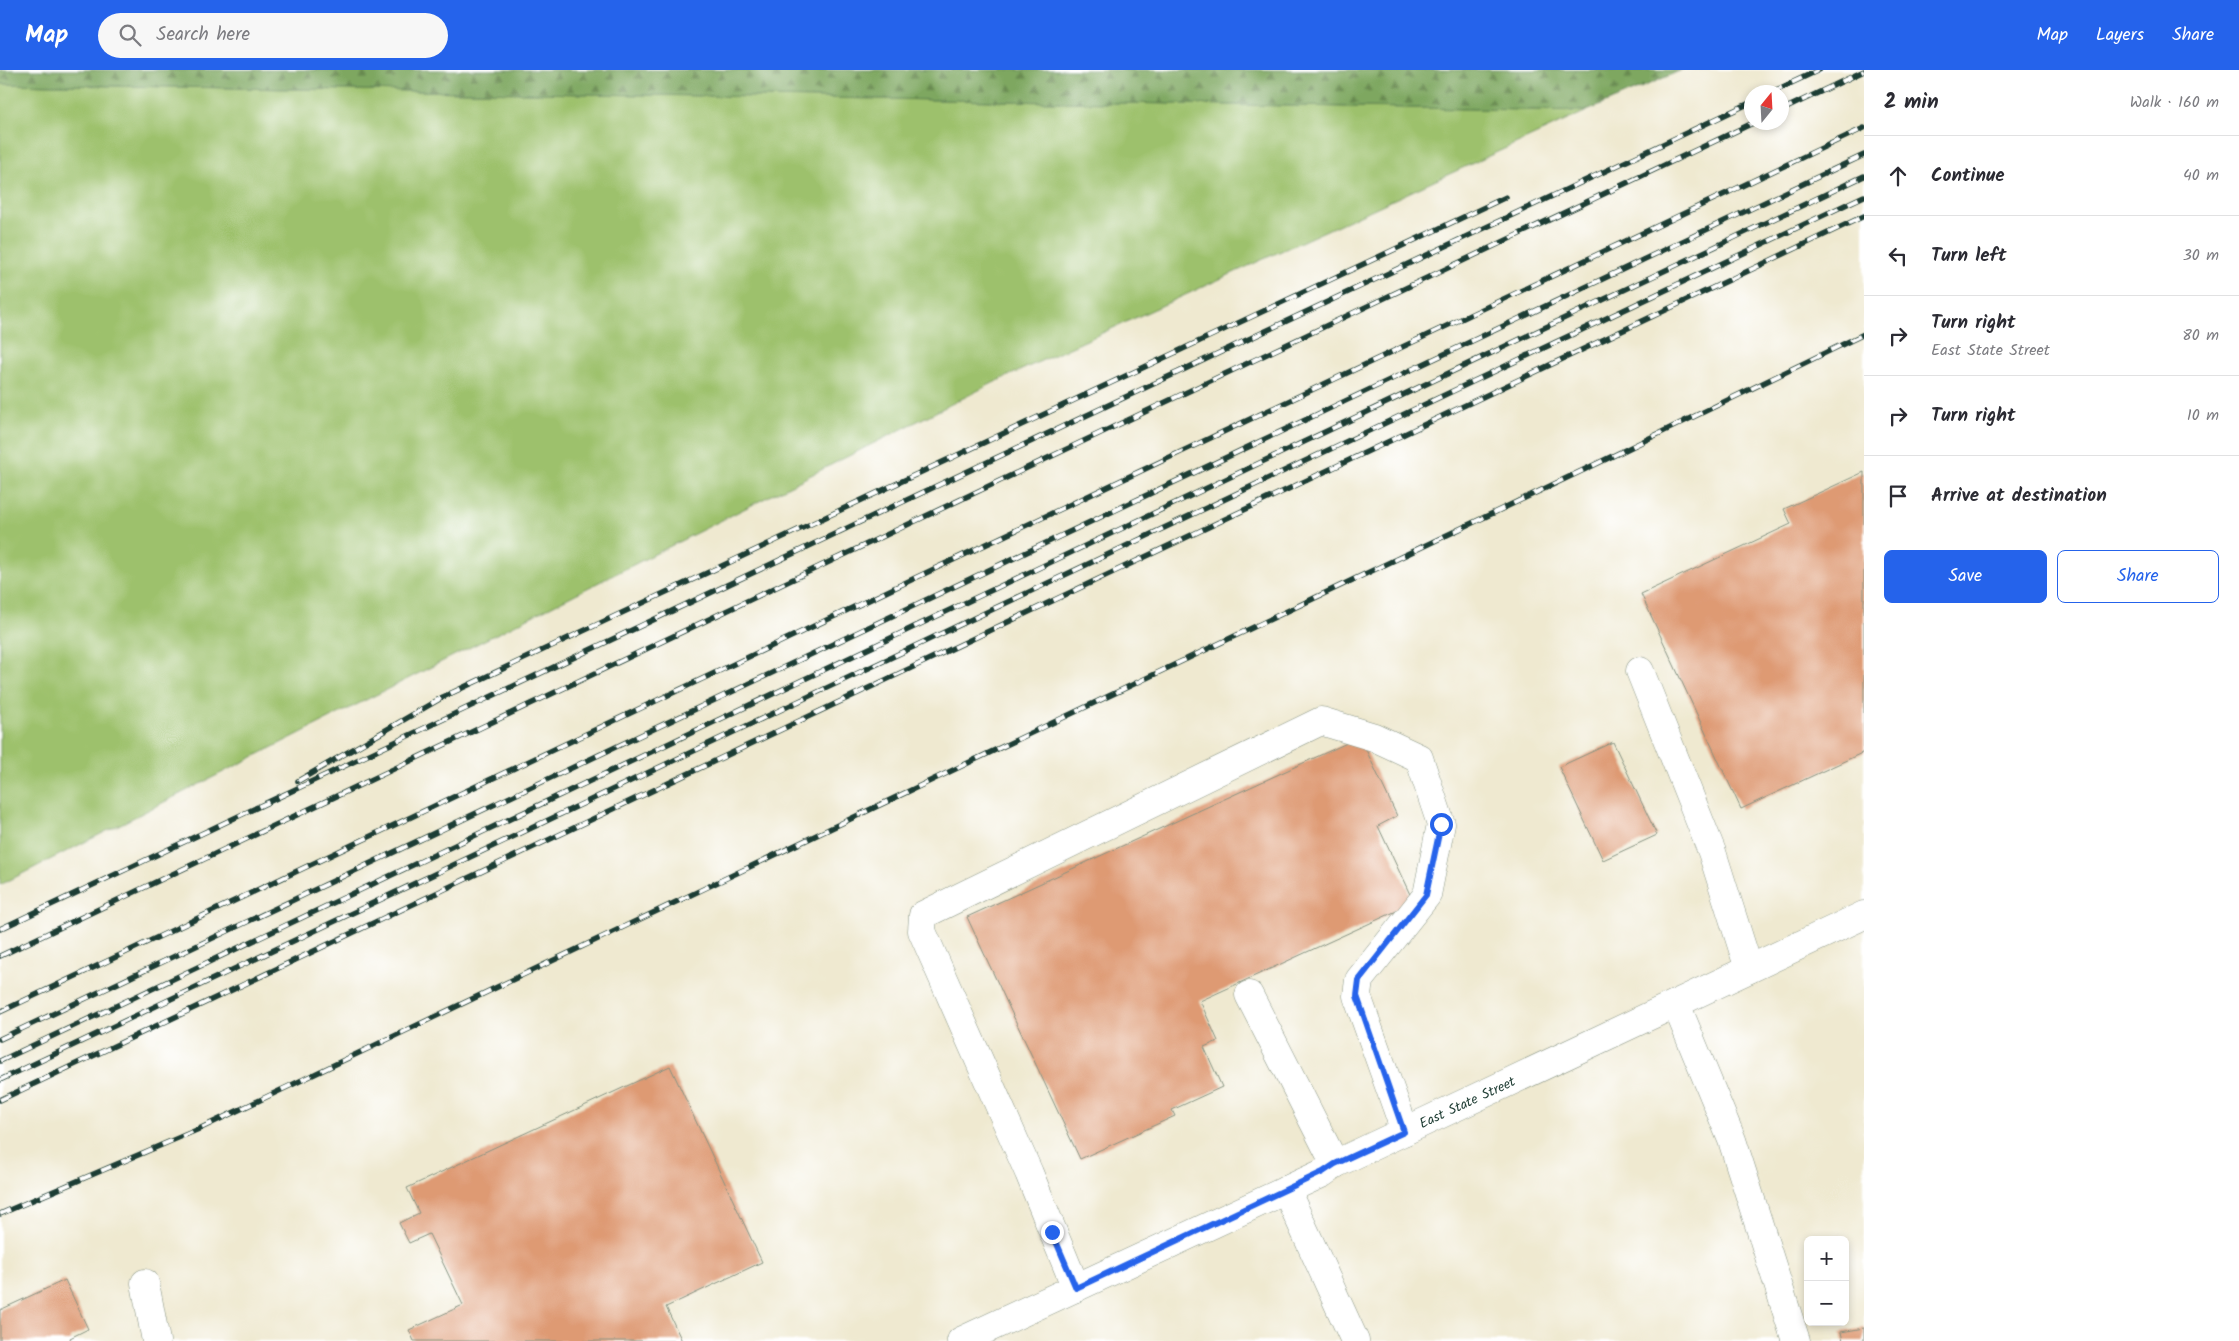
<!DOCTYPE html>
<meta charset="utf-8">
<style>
:root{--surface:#fff;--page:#f7f7f7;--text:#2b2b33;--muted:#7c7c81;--line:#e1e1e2;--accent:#2563eb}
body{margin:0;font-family:Kalam,sans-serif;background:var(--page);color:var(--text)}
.controls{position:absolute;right:15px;bottom:15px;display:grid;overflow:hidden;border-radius:8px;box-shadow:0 2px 8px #0003}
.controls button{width:45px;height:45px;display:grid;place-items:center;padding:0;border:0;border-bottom:1px solid var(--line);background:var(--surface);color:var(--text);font:25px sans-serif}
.compass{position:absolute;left:1744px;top:15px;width:45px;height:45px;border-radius:50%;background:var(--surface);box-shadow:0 2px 8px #0003;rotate:18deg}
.stop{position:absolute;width:15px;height:15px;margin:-11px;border:4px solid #2563eb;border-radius:50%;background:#fff}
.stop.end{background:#2563eb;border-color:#fff;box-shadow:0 1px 5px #0008}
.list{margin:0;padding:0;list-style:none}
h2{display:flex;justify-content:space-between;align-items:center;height:65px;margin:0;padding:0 20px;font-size:21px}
h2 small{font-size:16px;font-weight:400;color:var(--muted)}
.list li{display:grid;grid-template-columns:32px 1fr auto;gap:15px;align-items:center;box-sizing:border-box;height:80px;padding:0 20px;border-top:1px solid var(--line)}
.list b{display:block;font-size:19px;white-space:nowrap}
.list p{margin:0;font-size:16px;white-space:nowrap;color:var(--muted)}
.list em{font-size:16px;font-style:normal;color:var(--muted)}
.actions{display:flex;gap:10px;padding:15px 20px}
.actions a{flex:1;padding:11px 0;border:1px solid var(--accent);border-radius:8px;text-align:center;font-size:18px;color:var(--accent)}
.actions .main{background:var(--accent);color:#fff}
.icon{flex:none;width:28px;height:28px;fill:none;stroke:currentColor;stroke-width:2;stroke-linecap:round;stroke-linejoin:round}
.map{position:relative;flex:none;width:1864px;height:1271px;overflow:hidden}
header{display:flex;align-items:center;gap:30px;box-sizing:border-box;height:70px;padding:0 25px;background:var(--accent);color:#fff}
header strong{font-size:24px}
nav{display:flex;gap:28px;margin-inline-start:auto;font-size:18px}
.search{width:350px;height:45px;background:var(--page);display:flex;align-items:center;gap:12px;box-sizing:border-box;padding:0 18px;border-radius:28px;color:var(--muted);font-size:19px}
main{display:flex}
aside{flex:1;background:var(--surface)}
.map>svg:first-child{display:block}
</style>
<header>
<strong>Map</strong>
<div class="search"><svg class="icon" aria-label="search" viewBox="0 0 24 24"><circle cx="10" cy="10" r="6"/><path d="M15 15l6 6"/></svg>Search here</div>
<nav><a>Map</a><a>Layers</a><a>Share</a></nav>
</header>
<main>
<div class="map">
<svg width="1864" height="1271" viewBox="0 0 1864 1271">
<defs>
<pattern id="forest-firs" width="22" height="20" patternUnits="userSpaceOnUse" patternTransform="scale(1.25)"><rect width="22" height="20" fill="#7ea760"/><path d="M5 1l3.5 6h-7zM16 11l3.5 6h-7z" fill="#678950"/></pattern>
</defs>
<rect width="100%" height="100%" fill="#fff"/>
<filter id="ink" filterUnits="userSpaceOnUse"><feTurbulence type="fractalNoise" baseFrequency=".02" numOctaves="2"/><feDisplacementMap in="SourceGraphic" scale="10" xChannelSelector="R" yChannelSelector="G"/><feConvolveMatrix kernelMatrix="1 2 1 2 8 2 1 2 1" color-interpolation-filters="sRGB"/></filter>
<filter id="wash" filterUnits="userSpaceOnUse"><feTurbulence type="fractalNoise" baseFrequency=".0096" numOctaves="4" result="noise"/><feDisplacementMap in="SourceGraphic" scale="20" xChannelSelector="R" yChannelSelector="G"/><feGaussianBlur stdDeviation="1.12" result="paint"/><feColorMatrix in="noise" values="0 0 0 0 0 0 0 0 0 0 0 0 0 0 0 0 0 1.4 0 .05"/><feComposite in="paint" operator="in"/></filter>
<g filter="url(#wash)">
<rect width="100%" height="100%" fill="#efe9d0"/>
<!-- green -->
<path fill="#9dc16c" stroke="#5e7f50" d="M0,14l1587,27 -594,272 -993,502z"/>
<!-- forest -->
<path fill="url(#forest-firs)" stroke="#4e724a" d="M0,0h1682l-95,41 -1587,-27z"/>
<g id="blocks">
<!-- building -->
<g fill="#de9a73">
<path d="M1864,402v280l-123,57 -100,-215 150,-70 -7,-15z"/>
<path d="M1360,667l37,79 -19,10 36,77 -214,98 18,40 -14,6 18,40 -50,23 3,6 -95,43 -113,-242z"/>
<path d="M1613,672l44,93 -54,25 -44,-93z"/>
<path d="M670,996l92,196 -96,45 16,34h-268l-5,-11 54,-25 -34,-71 -20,9 -10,-20 20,-10 -12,-25z"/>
<path d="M65,1210l23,49 -18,9 1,3h-71v-31z"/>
<path d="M1864,1258v13h-21l-2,-9z"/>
</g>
</g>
</g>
<g filter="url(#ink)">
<use href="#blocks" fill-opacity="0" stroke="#879382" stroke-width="1"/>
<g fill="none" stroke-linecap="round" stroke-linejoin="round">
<!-- minor casing -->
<g stroke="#879382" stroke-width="29">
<g id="minor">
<path d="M1640,601l72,181 37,117"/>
<path d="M1249,925l86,169"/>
<path d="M1676,934l56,136 64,201"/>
<path d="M1286,1120l69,151"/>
<path d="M145,1213l11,58"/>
<path d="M1076,1218l-47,-115 -107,-242 1,-16 398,-194 53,16 45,21 22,66 -14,71 -68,85 -2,16 48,135"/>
<path d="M961,1271l362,-168 12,-9 529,-249"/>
</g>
</g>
<!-- minor -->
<use href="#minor" stroke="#fff" stroke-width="28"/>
<!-- rail casing -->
<g stroke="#1f3d34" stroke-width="5.5">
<g id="rail">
<path d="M1772,22l47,-22"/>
<path d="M1782,40l82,-39"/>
<path d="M298,711l145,-84 1063,-500"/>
<path d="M0,859l860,-407 892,-420"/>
<path d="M0,886l1755,-834"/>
<path d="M0,942l1864,-884"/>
<path d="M0,969l1864,-884"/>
<path d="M0,991l1864,-885"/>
<path d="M0,1010l1864,-884"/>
<path d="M0,1030l1864,-884"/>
<path d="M0,1144l199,-85 1393,-663 272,-132"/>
</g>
</g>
<!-- rail -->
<use href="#rail" stroke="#fff" stroke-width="4" stroke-dasharray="11" stroke-linecap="butt"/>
</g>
</g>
<g fill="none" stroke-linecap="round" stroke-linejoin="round" filter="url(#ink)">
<!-- route -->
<path stroke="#2563eb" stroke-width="6" d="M1052,1162l24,56 247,-116 12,-8 69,-32 -47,-136 2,-16 67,-85 15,-71"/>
</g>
<g text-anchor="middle" stroke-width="4.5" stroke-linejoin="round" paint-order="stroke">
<!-- street labels -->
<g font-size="14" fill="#1f3d34" stroke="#fff">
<text transform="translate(1467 1032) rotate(-25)" y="5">East State Street</text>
</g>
</g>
</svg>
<div class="controls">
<button>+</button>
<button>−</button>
</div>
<svg class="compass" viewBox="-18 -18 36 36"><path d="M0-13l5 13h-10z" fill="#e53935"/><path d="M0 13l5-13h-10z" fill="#7c7c81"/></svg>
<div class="stop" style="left:1441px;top:754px"></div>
<div class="stop end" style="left:1052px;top:1162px"></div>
</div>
<aside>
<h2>2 min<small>Walk · 160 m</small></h2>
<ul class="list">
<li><svg class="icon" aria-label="ahead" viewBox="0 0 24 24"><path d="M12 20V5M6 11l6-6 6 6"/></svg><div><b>Continue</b></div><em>40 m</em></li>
<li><svg class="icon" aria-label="left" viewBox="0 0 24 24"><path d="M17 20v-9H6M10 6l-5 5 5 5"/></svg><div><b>Turn left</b></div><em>30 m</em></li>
<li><svg class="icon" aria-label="right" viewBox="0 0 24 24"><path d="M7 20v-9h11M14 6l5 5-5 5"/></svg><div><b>Turn right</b><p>East State Street</p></div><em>80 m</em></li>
<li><svg class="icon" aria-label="right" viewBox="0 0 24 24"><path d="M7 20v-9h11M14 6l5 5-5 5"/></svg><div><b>Turn right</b></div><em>10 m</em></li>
<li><svg class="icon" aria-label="arrive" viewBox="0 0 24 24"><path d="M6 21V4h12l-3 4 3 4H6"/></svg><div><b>Arrive at destination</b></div></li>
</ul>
<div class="actions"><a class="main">Save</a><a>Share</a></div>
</aside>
</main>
